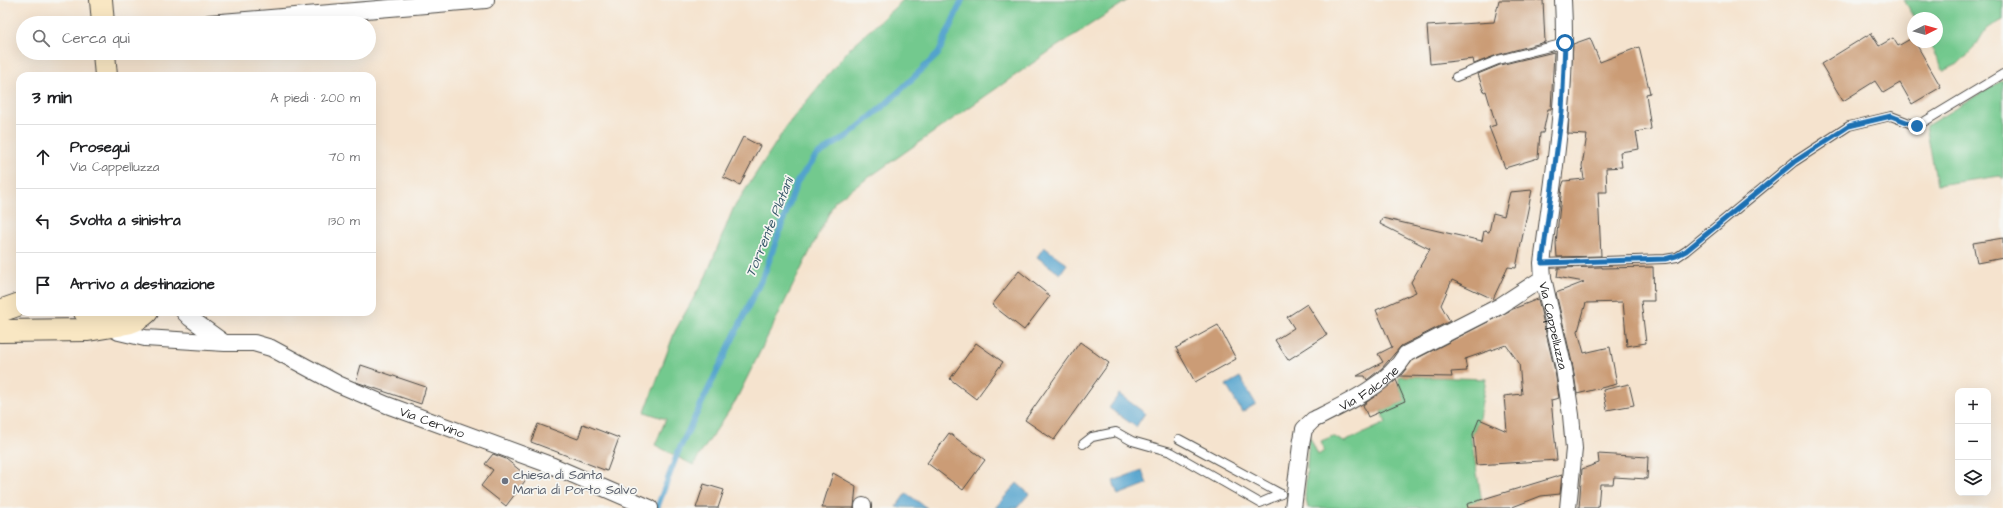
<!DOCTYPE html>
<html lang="it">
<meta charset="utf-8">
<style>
:root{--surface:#fff;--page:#f2f2f2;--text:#202124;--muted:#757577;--line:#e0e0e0}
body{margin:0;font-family:"Architects Daughter",sans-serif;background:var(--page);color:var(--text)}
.controls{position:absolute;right:12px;bottom:12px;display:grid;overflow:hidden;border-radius:8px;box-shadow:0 4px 16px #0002}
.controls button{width:36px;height:36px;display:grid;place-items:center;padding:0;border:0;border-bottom:1px solid var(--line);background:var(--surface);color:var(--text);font:20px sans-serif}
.compass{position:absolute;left:1907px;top:12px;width:36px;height:36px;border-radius:50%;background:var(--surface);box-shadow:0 4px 16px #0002;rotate:85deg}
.stop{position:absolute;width:12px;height:12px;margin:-9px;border:3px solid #1f6fb2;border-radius:50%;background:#fff}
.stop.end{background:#1f6fb2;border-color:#fff;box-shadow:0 1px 4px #0008}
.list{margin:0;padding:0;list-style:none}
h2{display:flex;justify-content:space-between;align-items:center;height:52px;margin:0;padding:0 16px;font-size:17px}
h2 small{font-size:13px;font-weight:400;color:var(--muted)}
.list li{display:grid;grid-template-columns:26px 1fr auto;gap:12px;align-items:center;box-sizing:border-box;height:64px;padding:0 16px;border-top:1px solid var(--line)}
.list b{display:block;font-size:15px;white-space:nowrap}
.list p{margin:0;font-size:13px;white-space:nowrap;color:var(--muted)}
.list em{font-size:13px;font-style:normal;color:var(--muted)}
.icon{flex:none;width:22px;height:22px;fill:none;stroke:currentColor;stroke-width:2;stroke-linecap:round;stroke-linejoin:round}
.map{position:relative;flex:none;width:2003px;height:508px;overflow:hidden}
.search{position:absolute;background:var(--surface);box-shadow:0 4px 16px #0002;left:16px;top:16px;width:360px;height:44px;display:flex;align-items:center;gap:10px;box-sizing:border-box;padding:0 14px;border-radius:22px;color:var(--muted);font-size:15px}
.panel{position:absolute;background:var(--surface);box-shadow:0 4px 16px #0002;left:16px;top:72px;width:360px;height:244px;border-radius:12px}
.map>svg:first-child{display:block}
</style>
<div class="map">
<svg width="2003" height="508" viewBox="0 0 2003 508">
<rect width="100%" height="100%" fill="#f6f6f2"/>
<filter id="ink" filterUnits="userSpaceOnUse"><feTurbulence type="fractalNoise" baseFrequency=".025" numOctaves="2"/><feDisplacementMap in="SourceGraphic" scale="8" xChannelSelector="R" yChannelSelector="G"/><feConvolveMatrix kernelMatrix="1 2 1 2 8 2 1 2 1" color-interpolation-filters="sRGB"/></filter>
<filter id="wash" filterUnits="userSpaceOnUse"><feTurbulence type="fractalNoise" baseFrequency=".012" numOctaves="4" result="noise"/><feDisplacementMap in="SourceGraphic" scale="16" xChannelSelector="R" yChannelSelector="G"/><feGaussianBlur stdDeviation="0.9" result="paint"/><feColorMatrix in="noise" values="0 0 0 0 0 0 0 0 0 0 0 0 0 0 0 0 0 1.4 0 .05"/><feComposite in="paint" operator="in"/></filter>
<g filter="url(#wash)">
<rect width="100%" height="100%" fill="#f5e3ce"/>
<!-- green -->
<g fill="#73c98e" stroke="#4f7a5c">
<path d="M903,0h225l-75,49 -218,152 -100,201 -42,63 -38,-20 11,-26 -21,-7 30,-81 31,-55 27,-67 55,-85 62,-76z"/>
<path d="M1904,0h99v20l-17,9 -11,18 -17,17 -14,7 -16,-29h9v-24h-22z"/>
<path d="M2003,80v99l-3,-3 -63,9 -11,-59z"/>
<path d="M1399,376l87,3 -7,40 -8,19 12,70h-175l-3,-12 4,-61 9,20 6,-4 -3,-10 12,-5 11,6 42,-19 -5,-12 24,-10 -6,-15z"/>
</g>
<!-- water -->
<g fill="#52a3cd" stroke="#3e677c">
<path d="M1044,247l23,17 -7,10 -23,-17z"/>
<path d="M1240,377l16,27 -14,8 -16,-27z"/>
<path d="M1119,394l26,19 -9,14 -27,-19z"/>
<path d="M1142,470l5,14 -29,11 -5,-14z"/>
<path d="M1017,483l12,11 -12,14h-22z"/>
<path d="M906,493l21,15 -31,-1z"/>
</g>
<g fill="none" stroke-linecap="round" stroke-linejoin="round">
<!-- stream -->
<path stroke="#52a3cd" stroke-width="6" d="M657,508l21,-56 87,-180 32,-90 20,-27 32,-20 38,-32 51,-49 24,-54"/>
</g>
<g id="blocks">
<!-- building -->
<g fill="#cb9c76">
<path d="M1499,0h44l2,42 -48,13 -23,9 -1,-5 -43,5 -3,-38 67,-4z"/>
<path d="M1871,33l8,13 14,-8 5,8 14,-8 1,4h2l26,45 -29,17 -12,-21 -17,10 -8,-12 -32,20 -22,-37z"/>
<path d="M1590,38l10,24 39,-15 11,46 -4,1 5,35 -15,3 3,17 -19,3 2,15 -16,1 1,24h-9l3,64 -44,1 -1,-14 6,-56 2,-6 20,-2 -2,-13 5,-31 -19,-1 5,-90z"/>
<path d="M1554,52l-3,57h-3l-5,24h-3l-2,25 -33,10 -16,-41 7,-2 -10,-34 -2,1 -6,-18 22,-9z"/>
<path d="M743,137l17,9 -20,39 -17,-8z"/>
<path d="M1532,190l-16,78 -8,-1 -15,32 -41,-19 -11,25 9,16 -49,25 -19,22 -15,12 -2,-4h-8l26,-14 -5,-8 14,-7 -16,-37 40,-18 -5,-10 19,-33 -50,-25 2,-6 100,23 2,-10 5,1 4,-19 11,3 6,-24z"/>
<path d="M2003,238v20l-26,5 -4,-20z"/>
<path d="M1602,267v1l51,-1 1,34h-13l5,42 -19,3 -4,-44 -37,1 -8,28 6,22 26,-6 7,37 -40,10 -4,-27 -17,-74 28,-11 -27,-5 1,-7v-2z"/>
<path d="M1019,271l31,25 -26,34 -32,-25z"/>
<path d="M1538,299l17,72 4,27 -8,2 6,60 -81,5 -3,-31 6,-15 28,12 -3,-35 18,-2 -3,-31 -13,-18 -41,14 2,12 -16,1 1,5 -52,-1 12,-15 101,-52z"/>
<path d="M1307,304l20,31 -39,25 -13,-20 19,-12 -7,-11z"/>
<path d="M1218,325l18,34 -41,23 -19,-34z"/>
<path d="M1080,342l29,21 -55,77 -29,-20z"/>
<path d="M976,343l27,19 -27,37 -26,-20z"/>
<path d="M361,365l65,22 -5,17 -65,-22z"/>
<path d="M1396,380l9,21 -37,16 -5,-12z"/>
<path d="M1629,384l5,21 -27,5 -4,-20z"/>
<path d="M538,424l40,15 5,-15 36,14 -12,33 -76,-29z"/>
<path d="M949,433l36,27 -22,30 -36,-27z"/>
<path d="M493,454l13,5 22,18 -22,29 -25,-20 12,-16 -8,-6z"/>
<path d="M1598,454l50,3 -1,22 -33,-2 -1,7h-13l-2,24h-19l3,-39 17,-6z"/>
<path d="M833,473l23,13 -2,22h-32z"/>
<path d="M1562,475l-2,19 -19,2 -31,12h-42l-1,-4z"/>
<path d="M704,484l20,6 -6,18h-22z"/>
</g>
</g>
</g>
<g filter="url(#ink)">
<use href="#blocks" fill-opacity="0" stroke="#494743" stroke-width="1"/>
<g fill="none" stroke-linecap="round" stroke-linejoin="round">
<!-- lane casing -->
<g stroke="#494743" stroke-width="10">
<g id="lane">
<path d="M1456,77l42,-17 67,-17"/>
<path d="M1542,263l123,-4 12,-2 9,-6 108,-89 55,-36 42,-10 26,10 86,-52"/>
<path d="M1179,439l102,55"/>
<path d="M1083,444l9,-7 24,-5 16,9 39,11 89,51 21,-9"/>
</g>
</g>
<!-- street casing -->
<g stroke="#494743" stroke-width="18">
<g id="street">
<path id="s1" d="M1563,0c5,88 -9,175 -21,263l1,15 21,91 7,46 3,34 -6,59"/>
<path d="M209,23l277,-23"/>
<path d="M184,312l6,6 33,24"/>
<path id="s2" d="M106,325l13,7 26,6 80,5h29l17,5 67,36 49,21 166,61 97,42"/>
<path d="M863,508v-2"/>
<path id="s3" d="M1293,508l8,-63 3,-16 9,-9c32,-16 75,-35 93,-66l94,-48 43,-28"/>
</g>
</g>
<!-- secondary casing -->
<g stroke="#494743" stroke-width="24">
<g id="secondary">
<path d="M101,0l2,23"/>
<path d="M104,53l2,23"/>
<path d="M0,311l20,-7"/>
<path d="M85,312c18,16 45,16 62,0"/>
<path d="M0,331l88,-1 30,-5"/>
</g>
</g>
<!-- lane -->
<use href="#lane" stroke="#fff" stroke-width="8"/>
<!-- street -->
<use href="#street" stroke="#fff" stroke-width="16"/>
<!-- secondary -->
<use href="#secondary" stroke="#f9e7c3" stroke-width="22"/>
</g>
</g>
<g fill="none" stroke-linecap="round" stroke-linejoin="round" filter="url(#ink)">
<!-- route -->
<path stroke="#1f6fb2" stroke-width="5" d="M1565,43l-3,69 -20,151 123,-4 11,-3 10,-5 108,-89 55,-36 42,-10 26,10"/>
</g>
<!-- markers -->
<circle fill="#6b7280" stroke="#f6f6f2" stroke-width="1.5" cx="505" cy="481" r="4"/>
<g text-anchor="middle" stroke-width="3.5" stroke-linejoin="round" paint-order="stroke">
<!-- street labels -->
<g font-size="13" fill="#2b2b2b" stroke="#f6f6f2">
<text dy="5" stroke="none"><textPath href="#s1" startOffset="328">Via Cappelluzza</textPath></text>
<text dy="5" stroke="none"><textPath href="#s3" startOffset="157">Via Falcone</textPath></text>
<text dy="5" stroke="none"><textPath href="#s2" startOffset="346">Via Cervino</textPath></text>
</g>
<!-- worship labels -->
<g font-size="13" fill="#5b616d" stroke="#f6f6f2" text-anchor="start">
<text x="513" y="479">chiesa di Santa<tspan x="513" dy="15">Maria di Porto Salvo</tspan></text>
</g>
<!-- water labels -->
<g font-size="14" font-style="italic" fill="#3b5b6c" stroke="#f6f6f2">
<text transform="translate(769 227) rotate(-68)" y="5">Torrente Platani</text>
</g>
</g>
</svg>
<div class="controls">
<button>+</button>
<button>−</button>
<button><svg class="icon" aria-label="layers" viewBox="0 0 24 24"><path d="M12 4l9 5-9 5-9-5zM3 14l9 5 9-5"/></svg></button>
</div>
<svg class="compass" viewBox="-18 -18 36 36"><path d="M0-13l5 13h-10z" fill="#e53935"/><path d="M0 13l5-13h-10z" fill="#757577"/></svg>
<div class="stop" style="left:1565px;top:43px"></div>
<div class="stop end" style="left:1917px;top:126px"></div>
<div class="search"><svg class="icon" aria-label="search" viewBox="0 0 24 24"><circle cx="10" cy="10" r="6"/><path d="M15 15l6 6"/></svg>Cerca qui</div>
<section class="panel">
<h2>3 min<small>A piedi · 200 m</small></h2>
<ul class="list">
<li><svg class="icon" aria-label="ahead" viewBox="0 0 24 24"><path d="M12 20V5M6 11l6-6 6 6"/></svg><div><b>Prosegui</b><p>Via Cappelluzza</p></div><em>70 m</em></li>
<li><svg class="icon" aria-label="left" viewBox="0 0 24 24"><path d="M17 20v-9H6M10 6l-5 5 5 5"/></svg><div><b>Svolta a sinistra</b></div><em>130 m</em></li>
<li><svg class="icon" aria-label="arrive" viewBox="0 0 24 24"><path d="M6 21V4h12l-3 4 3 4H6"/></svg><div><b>Arrivo a destinazione</b></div></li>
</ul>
</section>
</div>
